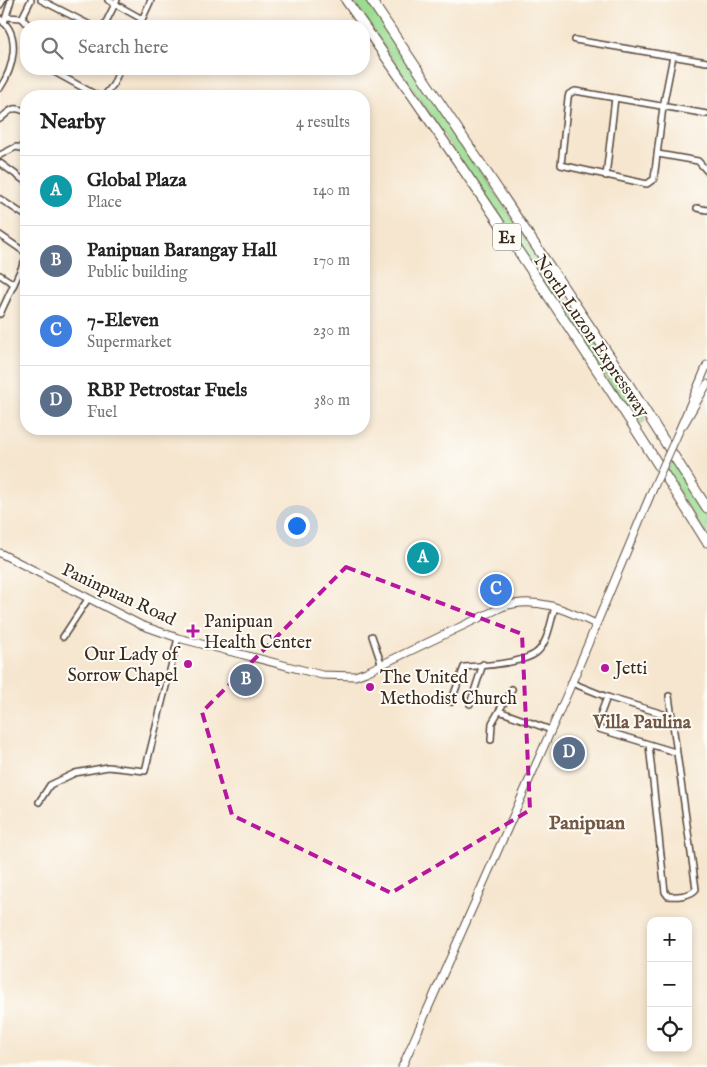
<!DOCTYPE html>
<meta charset="utf-8">
<style>
:root{--surface:#fff;--page:#f2f2f2;--text:#222;--muted:#767676;--line:#e0e0e0;--accent:#b5179e}
body{margin:0;font-family:"IM FELL English",serif;background:var(--page);color:var(--text)}
.controls{position:absolute;right:15px;bottom:15px;display:grid;overflow:hidden;border-radius:10px;box-shadow:0 2px 8px #0003}
.controls button{width:45px;height:45px;display:grid;place-items:center;padding:0;border:0;border-bottom:1px solid var(--line);background:var(--surface);color:var(--text);font:25px sans-serif}
.you{position:absolute;left:296px;top:525px;width:18px;height:18px;margin:-12px;border:4px solid #fff;border-radius:50%;background:#1a73e8;box-shadow:0 0 0 8px #1a73e833}
.badge{display:grid;place-items:center;width:32px;height:32px;border-radius:50%;background:var(--accent);color:#fff;font-size:16px;font-weight:700}
.pin{position:absolute;translate:-50% -50%;border:2px solid #fff;box-shadow:0 1px 5px #0006}
.list{margin:0;padding:0;list-style:none}
h2{display:flex;justify-content:space-between;align-items:center;height:65px;margin:0;padding:0 20px;font-size:21px}
h2 small{font-size:16px;font-weight:400;color:var(--muted)}
.list li{display:grid;grid-template-columns:32px 1fr auto;gap:15px;align-items:center;box-sizing:border-box;height:70px;padding:0 20px;border-top:1px solid var(--line)}
.list b{display:block;font-size:19px;white-space:nowrap}
.list p{margin:0;font-size:16px;white-space:nowrap;color:var(--muted)}
.list em{font-size:16px;font-style:normal;color:var(--muted)}
.icon{flex:none;width:28px;height:28px;fill:none;stroke:currentColor;stroke-width:2;stroke-linecap:round;stroke-linejoin:round}
.map{position:relative;flex:none;width:707px;height:1067px;overflow:hidden}
.search{position:absolute;background:var(--surface);box-shadow:0 2px 8px #0003;left:20px;top:20px;width:350px;height:55px;display:flex;align-items:center;gap:12px;box-sizing:border-box;padding:0 18px;border-radius:20px;color:var(--muted);font-size:19px}
.panel{position:absolute;background:var(--surface);box-shadow:0 2px 8px #0003;left:20px;top:90px;width:350px;height:345px;border-radius:20px}
.map>svg:first-child{display:block}
</style>
<div class="map">
<svg width="707" height="1067" viewBox="0 0 707 1067">
<rect width="100%" height="100%" fill="#fdfcf7"/>
<filter id="ink" filterUnits="userSpaceOnUse"><feTurbulence type="fractalNoise" baseFrequency=".02" numOctaves="2"/><feDisplacementMap in="SourceGraphic" scale="10" xChannelSelector="R" yChannelSelector="G"/><feConvolveMatrix kernelMatrix="1 2 1 2 8 2 1 2 1" color-interpolation-filters="sRGB"/></filter>
<filter id="wash" filterUnits="userSpaceOnUse"><feTurbulence type="fractalNoise" baseFrequency=".0096" numOctaves="4" result="noise"/><feDisplacementMap in="SourceGraphic" scale="20" xChannelSelector="R" yChannelSelector="G"/><feGaussianBlur stdDeviation="1.12" result="paint"/><feColorMatrix in="noise" values="0 0 0 0 0 0 0 0 0 0 0 0 0 0 0 0 0 1.4 0 .05"/><feComposite in="paint" operator="in"/></filter>
<g filter="url(#wash)">
<rect width="100%" height="100%" fill="#f6e6cf"/>
<!-- green -->
<g fill="#9bdc93" stroke="#6b8358">
<path d="M353,0h13l5,6 273,410v6l-7,2z"/>
<path d="M673,459l34,54v24l-40,-64z"/>
</g>
</g>
<g filter="url(#ink)">
<g fill="none" stroke-linecap="round" stroke-linejoin="round">
<!-- street casing -->
<g stroke="#574639" stroke-width="8">
<g id="street">
<path d="M41,0l51,26"/>
<path d="M108,0l34,19"/>
<path d="M0,5l3,-5"/>
<path d="M6,17l16,1"/>
<path d="M0,19c22,16 13,50 0,69"/>
<path d="M4,23l7,-23"/>
<path d="M29,26l-7,-8 9,-18"/>
<path d="M104,26l13,-26"/>
<path d="M139,26l12,-26"/>
<path d="M575,40l132,22"/>
<path d="M673,56l-10,51 -9,72 -7,5 -86,-19 7,-67 1,-4 6,-3 132,23"/>
<path d="M49,69l49,27h5"/>
<path d="M104,96l9,-11 7,-16"/>
<path d="M0,119c11,-9 13,-14 26,-7"/>
<path d="M658,154l40,7 9,10"/>
<path d="M0,155l16,-8 10,2"/>
<path d="M0,163l26,19"/>
<path d="M606,176l9,-78"/>
<path d="M0,199l26,17"/>
<path d="M697,208l10,2"/>
<path d="M0,235l26,18"/>
<path d="M0,275l14,9"/>
<path d="M0,314l26,-56"/>
<path d="M372,636l10,30"/>
<path d="M63,637l25,-38"/>
<path d="M572,683l35,14 63,19"/>
<path d="M607,697l-9,24 1,8 76,23"/>
<path d="M451,702l13,-35c18,-1 59,-4 72,-14 12,-9 15,-33 19,-46"/>
<path d="M470,704l13,-40"/>
<path d="M499,711l52,19"/>
<path d="M491,740l1,-17 20,-34"/>
<path d="M649,745l16,147 3,4c8,1 23,0 28,-7l-27,-193"/>
<path d="M39,802l11,-17 25,-12 33,-6 37,4 33,-133"/>
</g>
</g>
<!-- secondary casing -->
<g stroke="#574639" stroke-width="9">
<g id="secondary">
<path d="M684,424l23,-40"/>
<path d="M678,433l29,-68"/>
<path d="M0,553l141,72 37,13 144,37 33,1 11,-4 136,-65c34,-12 64,3 94,17"/>
<path d="M402,1067l166,-375 84,-201"/>
</g>
</g>
<!-- highway casing -->
<g stroke="#574639" stroke-width="11">
<g id="highway">
<path d="M346,0c124,177 247,359 361,542"/>
<path d="M371,0l254,379 82,129"/>
</g>
</g>
<!-- street -->
<use href="#street" stroke="#fff" stroke-width="5"/>
<!-- secondary -->
<use href="#secondary" stroke="#fff" stroke-width="7"/>
<!-- highway -->
<use href="#highway" stroke="#fff" stroke-width="9"/>
<!-- secondary-bridge casing -->
<g stroke="#574639" stroke-width="9" stroke-linecap="butt">
<path id="secondary-bridge" d="M652,491l26,-58"/>
</g>
<!-- secondary-bridge -->
<use href="#secondary-bridge" stroke="#fff" stroke-width="7"/>
</g>
</g>
<!-- marked area -->
<path fill="none" stroke="#b5179e" stroke-width="4" stroke-dasharray="10 6" stroke-linejoin="round" d="M346,567l176,67 8,176 -139,83 -159,-78 -30,-103z"/>
<!-- markers -->
<g fill="#b5179e" stroke="#fdfcf7" stroke-width="2">
<path d="M190.5 623.5h5v5h5v5h-5v5h-5v-5h-5v-5h5z"/>
<circle cx="188" cy="664" r="5"/>
<circle cx="605" cy="668" r="5"/>
<circle cx="370" cy="687" r="5"/>
</g>
<g text-anchor="middle" stroke-width="4" stroke-linejoin="round" paint-order="stroke">
<!-- shield labels -->
<rect fill="#fdfcf7" stroke="#75695f" stroke-width="1" x="493" y="223.5" width="28" height="27" rx="4"/>
<g font-size="16" font-weight="bold" fill="#3b2a1e">
<text x="507" y="243">E1</text>
</g>
<!-- street labels -->
<g font-size="18" fill="#3b2a1e" stroke="#fdfcf7">
<text transform="translate(592 336) rotate(56)" y="6">North Luzon Expressway</text>
<text transform="translate(119 594) rotate(25)" y="6">Paninpuan Road</text>
</g>
<!-- poi labels -->
<g font-size="18" fill="#3b2a1e" stroke="#fdfcf7" text-anchor="start">
<text x="204" y="627">Panipuan<tspan x="204" dy="21">Health Center</tspan></text>
<text x="178" y="660" text-anchor="end">Our Lady of<tspan x="178" dy="21">Sorrow Chapel</tspan></text>
<text x="615" y="674">Jetti</text>
<text x="380" y="683">The United<tspan x="380" dy="21">Methodist Church</tspan></text>
</g>
<!-- neighbourhood labels -->
<g font-size="19" font-weight="bold" fill="#735846" stroke="#fdfcf7">
<text x="642" y="728">Villa Paulina</text>
</g>
<!-- quarter labels -->
<g font-size="20" font-weight="bold" fill="#735846" stroke="#fdfcf7">
<text x="587" y="829">Panipuan</text>
</g>
</g>
</svg>
<div class="controls">
<button>+</button>
<button>−</button>
<button><svg class="icon" aria-label="locate" viewBox="0 0 24 24"><circle cx="12" cy="12" r="6"/><path d="M12 2v4M12 18v4M2 12h4M18 12h4"/></svg></button>
</div>
<div class="you"></div>
<div class="pin badge" style="left:423px;top:558px;background:#0f9aa8">A</div>
<div class="pin badge" style="left:246px;top:680px;background:#5c6f8a">B</div>
<div class="pin badge" style="left:496px;top:590px;background:#3f7fe0">C</div>
<div class="pin badge" style="left:569px;top:753px;background:#5c6f8a">D</div>
<div class="search"><svg class="icon" aria-label="search" viewBox="0 0 24 24"><circle cx="10" cy="10" r="6"/><path d="M15 15l6 6"/></svg>Search here</div>
<section class="panel">
<h2>Nearby<small>4 results</small></h2>
<ul class="list">
<li><span class="badge" style="background:#0f9aa8">A</span><div><b>Global Plaza</b><p>Place</p></div><em>140 m</em></li>
<li><span class="badge" style="background:#5c6f8a">B</span><div><b>Panipuan Barangay Hall</b><p>Public building</p></div><em>170 m</em></li>
<li><span class="badge" style="background:#3f7fe0">C</span><div><b>7-Eleven</b><p>Supermarket</p></div><em>230 m</em></li>
<li><span class="badge" style="background:#5c6f8a">D</span><div><b>RBP Petrostar Fuels</b><p>Fuel</p></div><em>380 m</em></li>
</ul>
</section>
</div>
